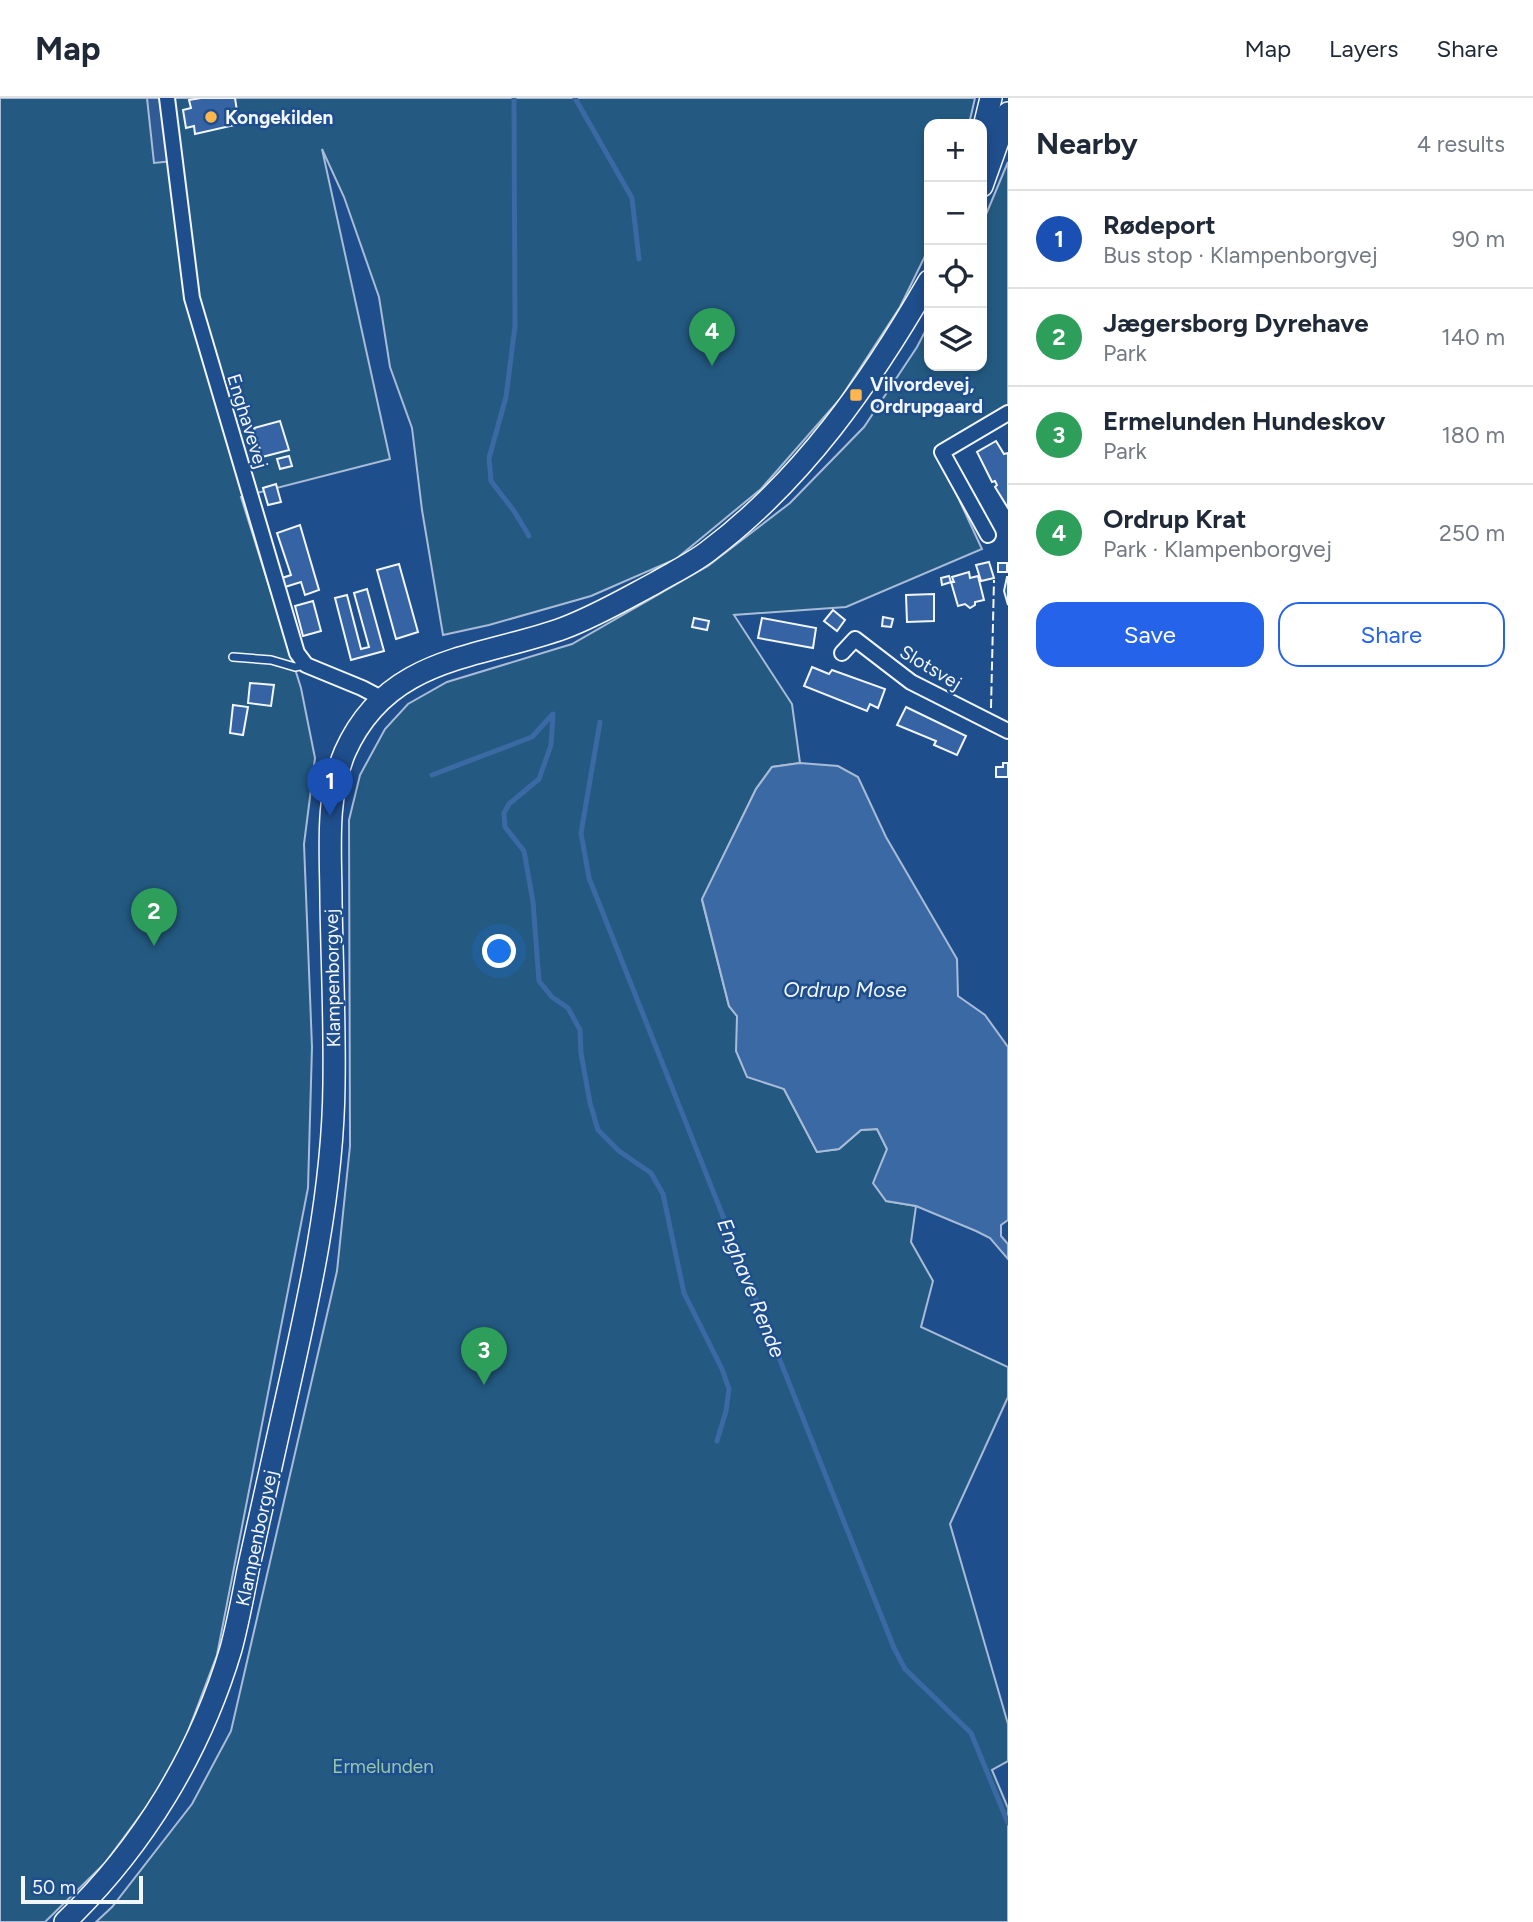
<!DOCTYPE html>
<meta charset="utf-8">
<style>
:root{--surface:#fff;--page:#f6f6f7;--text:#1f2937;--muted:#747a83;--line:#e0e1e3;--accent:#2563eb}
body{margin:0;font-family:Figtree,sans-serif;background:var(--page);color:var(--text)}
.controls{position:absolute;right:21px;top:21px;display:grid;overflow:hidden;border-radius:14px;box-shadow:0 4px 10px #0003}
.controls button{width:63px;height:63px;display:grid;place-items:center;padding:0;border:0;border-bottom:2px solid var(--line);background:var(--surface);color:var(--text);font:35px sans-serif}
.scale{position:absolute;left:21px;bottom:18px;width:122px;box-sizing:border-box;padding-left:7px;border:4px solid #f2f6ff;border-top:0;font-size:19px;line-height:24px;white-space:nowrap;color:#f2f6ff;-webkit-text-stroke:5px #1f4e8c;paint-order:stroke}
.you{position:absolute;left:500px;top:854px;width:24px;height:24px;margin:-18px;border:5px solid #fff;border-radius:50%;background:#1a73e8;box-shadow:0 0 0 10px #1a73e833}
.badge{display:grid;place-items:center;width:46px;height:46px;border-radius:50%;background:var(--accent);color:#fff;font-size:23px;font-weight:700}
.pin{position:absolute;translate:-50% -58px;filter:drop-shadow(0 2px 4px #0008)}
.pin::after{content:'';position:absolute;top:37px;width:24px;height:21px;background:inherit;clip-path:polygon(0 0,100% 0,50% 100%)}
.list{margin:0;padding:0;list-style:none}
h2{display:flex;justify-content:space-between;align-items:center;height:91px;margin:0;padding:0 28px;font-size:30px}
h2 small{font-size:23px;font-weight:400;color:var(--muted)}
.list li{display:grid;grid-template-columns:46px 1fr auto;gap:21px;align-items:center;box-sizing:border-box;height:98px;padding:0 28px;border-top:2px solid var(--line)}
.list b{display:block;font-size:26px;white-space:nowrap}
.list p{margin:0;font-size:23px;white-space:nowrap;color:var(--muted)}
.list em{font-size:23px;font-style:normal;color:var(--muted)}
.actions{display:flex;gap:14px;padding:21px 28px}
.actions a{flex:1;padding:16px 0;border:2px solid var(--accent);border-radius:21px;text-align:center;font-size:24px;color:var(--accent)}
.actions .main{background:var(--accent);color:#fff}
.icon{flex:none;width:38px;height:38px;fill:none;stroke:currentColor;stroke-width:2;stroke-linecap:round;stroke-linejoin:round}
.map{position:relative;flex:none;width:1008px;height:1824px;overflow:hidden}
header{display:flex;align-items:center;gap:42px;box-sizing:border-box;height:98px;padding:0 35px;background:var(--surface);border-bottom:2px solid var(--line)}
header strong{font-size:33px}
nav{display:flex;gap:38px;margin-inline-start:auto;font-size:24px}
main{display:flex}
aside{flex:1;background:var(--surface)}
.map>svg:first-child{display:block}
</style>
<header>
<strong>Map</strong>
<nav><a>Map</a><a>Layers</a><a>Share</a></nav>
</header>
<main>
<div class="map">
<svg width="1008" height="1824" viewBox="0 0 1008 1824">
<rect width="100%" height="100%" fill="#1f4e8c"/>
<!-- green -->
<g fill="#245a82" stroke="#a8bbd7" stroke-width="2">
<path d="M0,0h975l-6,26h-40v124l-29,59 -60,92 -79,90 -85,70 -85,37 -102,29 -46,10 -21,-125 -10,-82 -22,-61 -11,-70 -35,-100 -22,-48 68,310 -149,38 60,191 14,70 -11,86 8,203 -4,141 -91,467 -44,116 -68,92 -60,59h-45z"/>
<path d="M1008,64v245l-72,43 46,99 -136,58 -112,8 58,89 8,59 -28,4 -16,22 -54,111 27,106 8,10 1,16 46,57 33,63 22,-3 22,-19 16,-1 10,20 -1,52 30,5 -5,36 22,39 -12,46 87,40v30l-58,127 58,200v37l-16,9 16,38v114h-912l16,-15 80,-103 39,-73 106,-460 13,-125 -1,-326 11,-45 25,-46 23,-25 39,-22 125,-38 136,-78 82,-63 74,-76 53,-80 12,-23v42h53v-142z"/>
</g>
<!-- parking -->
<path fill="#305b95" stroke="#a8bbd7" stroke-width="2" d="M147,0h20l6,63 -19,2z"/>
<!-- water -->
<path fill="#3b69a3" stroke="#a8bbd7" stroke-width="2" d="M800,665l38,3 20,11 28,60 71,122 1,37 27,19 23,32v173l-7,5v11l7,8v15l-18,-21 -14,-7 -60,-25 -30,-5 -13,-18 14,-34 -10,-20 -16,1 -22,19 -22,3 -33,-63 -37,-12 -11,-26 1,-35 -8,-10 -27,-107 54,-110 16,-22z"/>
<g fill="none" stroke-linecap="round" stroke-linejoin="round">
<!-- stream -->
<g stroke="#3b69a3" stroke-width="5">
<path d="M514,0l1,228 -9,71 -17,61 2,23 23,30 15,25"/>
<path d="M575,0l57,100 7,61"/>
<path d="M553,616l-2,31 -12,34 -30,25 -5,9 1,14 19,24 9,51 6,79 13,16 16,11 12,22 1,23 9,50 8,27 21,21 32,22 12,21 21,99 38,76 7,20 -3,22 -9,30"/>
<path d="M600,624l-19,111 8,45 305,770 11,21 66,64 37,90"/>
<path d="M432,677l100,-38 20,-22"/>
</g>
</g>
<!-- building -->
<g fill="#3563a3" stroke="#f2f6ff" stroke-width="2">
<path d="M201,0h34l4,26 -44,10 -1,-8 -8,2 -3,-18 8,-2 -2,-8z"/>
<path d="M280,323l9,29 -27,7 -8,-29z"/>
<path d="M996,343l8,13 4,-1v55l-13,-21 2,-2 -2,-4 -3,1 -15,-30z"/>
<path d="M289,358l3,10 -12,3 -3,-10z"/>
<path d="M276,386l5,18 -13,3 -5,-17z"/>
<path d="M300,427l19,65 -14,5 -4,-13 -16,5 -3,-9 9,-3 -14,-42z"/>
<path d="M989,464l5,16 -13,3 -5,-16z"/>
<rect x="998" y="465" width="9" height="9"/>
<path d="M399,466l19,68 -22,7 -19,-69z"/>
<path d="M969,474l1,6 8,-2 6,24 -9,2v3l-5,3 -5,-4 -7,2 -7,-24h3l-2,-5z"/>
<path d="M949,478l2,6 -9,3 -1,-7z"/>
<path d="M1007,479h1v28l-4,-14z"/>
<path d="M367,491l17,62 -33,9 -16,-62 12,-3 14,54 8,-2 -15,-54z"/>
<path d="M934,496v27l-27,1 -1,-27z"/>
<path d="M313,503l8,30 -18,5 -8,-30z"/>
<path d="M833,512l12,10 -8,11 -13,-10z"/>
<path d="M883,519l10,2 -2,8 -9,-1z"/>
<path d="M694,520l15,3 -2,9 -15,-3z"/>
<path d="M762,520l54,10 -3,20 -55,-10z"/>
<path d="M812,569l17,7 3,-4 53,19 -7,19 -8,-4 -3,7 -63,-25z"/>
<path d="M250,585l24,2 -3,21 -23,-3z"/>
<path d="M233,607l15,2 -5,28 -13,-2z"/>
<path d="M906,609l60,29 -9,19 -23,-10 2,-4 -39,-16z"/>
<path d="M1003,665h5v14h-12v-10h7z"/>
</g>
<g fill="none" stroke-linecap="round" stroke-linejoin="round">
<!-- lane casing -->
<g stroke="#f2f6ff" stroke-width="10">
<path id="lane" d="M233,559l38,3 24,7 10,-2"/>
</g>
<!-- street casing -->
<g stroke="#f2f6ff" stroke-width="18">
<g id="street">
<path d="M167,0l25,200 105,355 9,12 56,23 21,11"/>
<path d="M988,437l-46,-83 66,-39"/>
<path d="M842,555l13,-14 56,43 97,49"/>
</g>
</g>
<!-- secondary casing -->
<g stroke="#f2f6ff" stroke-width="24">
<g id="secondary">
<path d="M982,37l9,-37"/>
<path d="M982,88l26,-73"/>
<path d="M65,1824c78,-75 135,-169 166,-273 7,-26 12,-53 17,-79 11,-49 22,-98 33,-148 25,-111 52,-224 53,-338 1,-61 -2,-122 -3,-182 0,-50 -6,-103 14,-150 43,-97 134,-93 219,-124 32,-12 61,-29 91,-45 17,-10 36,-19 52,-31 96,-72 163,-169 222,-271"/>
</g>
</g>
<!-- lane -->
<use href="#lane" stroke="#1f4e8c" stroke-width="7"/>
<!-- street -->
<use href="#street" stroke="#1f4e8c" stroke-width="14"/>
<!-- secondary -->
<use href="#secondary" stroke="#1f4e8c" stroke-width="21"/>
<!-- fence -->
<path stroke="#f2f6ff" stroke-width="2" stroke-dasharray="9 3.5" stroke-linecap="butt" d="M991,610l3,-128"/>
</g>
<!-- markers -->
<g fill="#ffb74d" stroke="#1f4e8c" stroke-width="2.5">
<circle cx="211" cy="19" r="7"/>
<rect x="849" y="290" width="14" height="14" rx="3.5"/>
</g>
<g text-anchor="middle" stroke-width="5" stroke-linejoin="round" paint-order="stroke">
<!-- poi labels -->
<g font-size="19" font-weight="bold" fill="#f2f6ff" stroke="#1f4e8c" text-anchor="start">
<text x="225" y="26">Kongekilden</text>
<text x="870" y="293">Vilvordevej,<tspan x="870" dy="22">Ordrupgaard</tspan></text>
</g>
<!-- street labels -->
<g font-size="19" fill="#f2f6ff" stroke="#1f4e8c">
<text transform="translate(248 323) rotate(73)" y="7">Enghavevej</text>
<text transform="translate(931 569) rotate(31)" y="7">Slotsvej</text>
<text transform="translate(332 880) rotate(-91)" y="7">Klampenborgvej</text>
<text transform="translate(256 1440) rotate(-78)" y="7">Klampenborgvej</text>
</g>
<!-- park labels -->
<g font-size="19" fill="#97c8a6" stroke="#1f4e8c">
<text x="383" y="1675">Ermelunden</text>
</g>
<!-- water labels -->
<g font-size="21" font-style="italic" fill="#f2f6ff" stroke="#1f4e8c">
<text x="845" y="899">Ordrup Mose</text>
<text transform="translate(751 1190) rotate(68)" y="7">Enghave Rende</text>
</g>
</g>
</svg>
<div class="controls">
<button>+</button>
<button>−</button>
<button><svg class="icon" aria-label="locate" viewBox="0 0 24 24"><circle cx="12" cy="12" r="6"/><path d="M12 2v4M12 18v4M2 12h4M18 12h4"/></svg></button>
<button><svg class="icon" aria-label="layers" viewBox="0 0 24 24"><path d="M12 4l9 5-9 5-9-5zM3 14l9 5 9-5"/></svg></button>
</div>
<div class="scale">50 m</div>
<div class="you"></div>
<div class="pin badge" style="left:330px;top:718px;background:#1a4fb4">1</div>
<div class="pin badge" style="left:154px;top:848px;background:#2e9e5b">2</div>
<div class="pin badge" style="left:484px;top:1287px;background:#2e9e5b">3</div>
<div class="pin badge" style="left:712px;top:268px;background:#2e9e5b">4</div>
</div>
<aside>
<h2>Nearby<small>4 results</small></h2>
<ul class="list">
<li><span class="badge" style="background:#1a4fb4">1</span><div><b>Rødeport</b><p>Bus stop · Klampenborgvej</p></div><em>90 m</em></li>
<li><span class="badge" style="background:#2e9e5b">2</span><div><b>Jægersborg Dyrehave</b><p>Park</p></div><em>140 m</em></li>
<li><span class="badge" style="background:#2e9e5b">3</span><div><b>Ermelunden Hundeskov</b><p>Park</p></div><em>180 m</em></li>
<li><span class="badge" style="background:#2e9e5b">4</span><div><b>Ordrup Krat</b><p>Park · Klampenborgvej</p></div><em>250 m</em></li>
</ul>
<div class="actions"><a class="main">Save</a><a>Share</a></div>
</aside>
</main>
